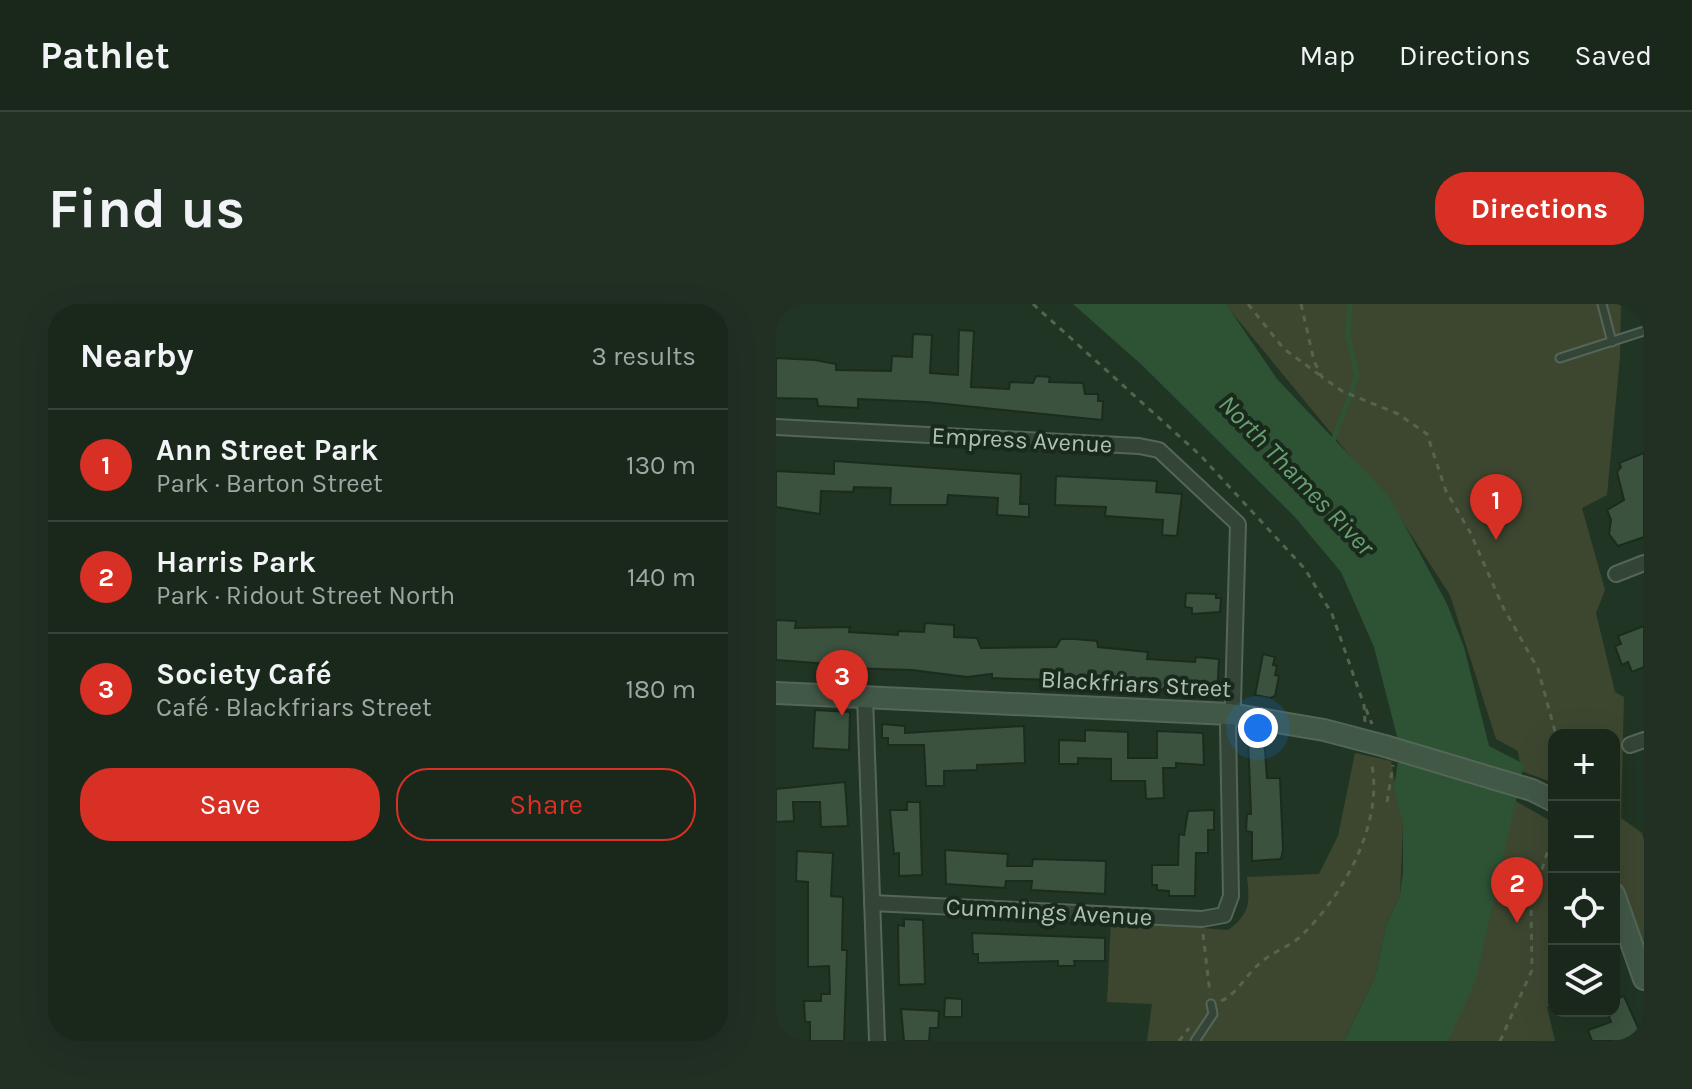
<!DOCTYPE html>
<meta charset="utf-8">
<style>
:root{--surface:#19281b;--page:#223024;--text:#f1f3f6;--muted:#9fa6a3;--line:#37443a;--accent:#d93025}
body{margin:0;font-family:Karla,sans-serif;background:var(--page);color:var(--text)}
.controls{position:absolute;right:24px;bottom:24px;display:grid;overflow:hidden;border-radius:16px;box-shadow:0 8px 32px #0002}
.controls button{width:72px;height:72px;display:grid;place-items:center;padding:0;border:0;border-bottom:2px solid var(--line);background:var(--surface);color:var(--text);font:40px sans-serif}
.you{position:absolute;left:482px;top:424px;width:28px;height:28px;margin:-20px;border:6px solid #fff;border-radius:50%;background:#1a73e8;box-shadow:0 0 0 12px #1a73e833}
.badge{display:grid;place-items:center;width:52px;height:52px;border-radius:50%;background:var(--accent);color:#fff;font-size:26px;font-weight:700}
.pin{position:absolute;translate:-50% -66px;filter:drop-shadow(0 2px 4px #0008)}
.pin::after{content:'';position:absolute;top:42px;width:28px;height:24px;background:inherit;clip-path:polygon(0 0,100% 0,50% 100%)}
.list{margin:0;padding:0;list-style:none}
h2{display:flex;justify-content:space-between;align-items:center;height:104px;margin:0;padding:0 32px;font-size:34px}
h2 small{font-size:26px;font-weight:400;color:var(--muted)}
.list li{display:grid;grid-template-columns:52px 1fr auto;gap:24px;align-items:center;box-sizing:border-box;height:112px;padding:0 32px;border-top:2px solid var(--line)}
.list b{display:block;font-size:30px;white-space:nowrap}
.list p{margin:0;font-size:26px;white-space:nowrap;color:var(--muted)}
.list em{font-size:26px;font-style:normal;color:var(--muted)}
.actions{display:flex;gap:16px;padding:24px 32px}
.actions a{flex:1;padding:18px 0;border:2px solid var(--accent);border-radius:32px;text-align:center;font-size:28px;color:var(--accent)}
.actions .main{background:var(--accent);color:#fff}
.icon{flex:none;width:44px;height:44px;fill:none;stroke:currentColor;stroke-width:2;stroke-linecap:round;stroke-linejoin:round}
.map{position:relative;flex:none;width:868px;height:737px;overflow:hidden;border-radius:32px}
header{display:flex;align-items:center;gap:48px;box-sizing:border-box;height:112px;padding:0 40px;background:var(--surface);border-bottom:2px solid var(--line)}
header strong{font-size:38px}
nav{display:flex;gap:44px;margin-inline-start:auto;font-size:28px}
.intro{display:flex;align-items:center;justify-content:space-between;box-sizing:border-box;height:192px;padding:0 48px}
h1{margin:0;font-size:56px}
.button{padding:20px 36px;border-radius:32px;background:var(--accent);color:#fff;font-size:28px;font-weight:700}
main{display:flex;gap:48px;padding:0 48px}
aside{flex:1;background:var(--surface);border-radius:32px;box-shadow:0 8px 32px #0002}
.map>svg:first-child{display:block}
</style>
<header>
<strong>Pathlet</strong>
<nav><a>Map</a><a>Directions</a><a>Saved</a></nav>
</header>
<div class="intro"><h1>Find us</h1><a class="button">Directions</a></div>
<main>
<aside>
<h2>Nearby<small>3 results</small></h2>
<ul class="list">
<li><span class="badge">1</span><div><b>Ann Street Park</b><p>Park · Barton Street</p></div><em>130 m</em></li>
<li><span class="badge">2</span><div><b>Harris Park</b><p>Park · Ridout Street North</p></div><em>140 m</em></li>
<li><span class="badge">3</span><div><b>Society Café</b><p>Café · Blackfriars Street</p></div><em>180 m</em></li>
</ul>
<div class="actions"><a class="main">Save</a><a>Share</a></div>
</aside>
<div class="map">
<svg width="868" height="737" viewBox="0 0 868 737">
<rect width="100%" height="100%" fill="#213524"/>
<!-- green -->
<g fill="#3d4730">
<path d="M449,0h396l-1,53 -13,138 -25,13 23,82 -9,23 19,79 9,5 -3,121 21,15 2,7v107l-30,-73v-139h-60v48l-33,-12 -3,-20 -22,-12 -46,-144 -53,-82z"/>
<path d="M579,449l36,8 12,64 -3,70 -14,30 -11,52 -31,64h-197l5,-37 -45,-2 4,-81 117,9c22,-16 22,-27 19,-53l72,-3 19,-38z"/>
<path d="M731,492l47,27v180l-7,4 8,34h-107z"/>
</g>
<!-- water -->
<path fill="#2e5234" d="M297,0h153l51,75 113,119 57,106 17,43 25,99 35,18 -48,216 -28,61h-104l31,-64 11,-52 14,-30 3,-23v-47l-9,-37 6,-40 -26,-101 -33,-75 -47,-56 -151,-150z"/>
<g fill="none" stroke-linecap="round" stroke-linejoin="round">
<!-- stream -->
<path stroke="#2e5234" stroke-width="5" d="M557,137l24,-65 -9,-41 2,-31"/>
</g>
<!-- building -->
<g fill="#3a523e" stroke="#1b2c1e" stroke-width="2">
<path d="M183,26l15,1 -3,56 38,2 1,-7 23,1 3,-7 14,1 -1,5 34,1 2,11h13v7h5l-1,19 -176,-18 -68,-3v9l-40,-2 -1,-7 -41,-1v-40l39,2 21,4v6l55,1 1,-15 20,1 1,-23 19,1 -2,38 28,2z"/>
<path d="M868,149v84l-26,9 -9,-12 2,-14 -4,-10 17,-10 -7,-28 4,-5 -2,-4z"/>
<path d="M58,157l187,13 -1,30h9v13l-32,-2 1,-17 -50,-3 -1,10h-57l1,-17 -37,-1 -1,5 -32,-1 -1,23 -44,-7v-36l58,3z"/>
<path d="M280,172l101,5 -1,11 26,2 -5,42 -15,-1 1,-15 -58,-4 1,-9 -51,-2z"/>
<path d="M410,289l30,1v4h5l-1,14 -28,2v-6l-7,-1z"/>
<path d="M0,316l20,1 -1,7 55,-1 -1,5 49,3v-4l26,1 1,-9 29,2v12l23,1 4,10 75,-1 5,-8h14l22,2 1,6 50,5 -1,7 48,3 1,-5 23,2 -2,36 -86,-9 -7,-5 -109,-2 -23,-1v-4l-25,3 -55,-7 -64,-2 -1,9h-14l1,-11 -5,-2 -53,-4z"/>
<path d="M868,322v41l-12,5 -4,-10 -6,3 -7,-19 6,-2 -3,-8z"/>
<path d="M487,350l12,3 -2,8 4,1 -2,9 4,1 -4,20 -5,2 -15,-3z"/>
<path d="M39,406l35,2 -1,38 -36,-2z"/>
<path d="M106,420l23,2v7l119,-7 1,37 -48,2v5l-33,1v15h-18l-2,-41h-36v-7h-6z"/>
<path d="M309,426l43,2v26h29v-27l46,2 1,32 -28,-2v5h-13l1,30 -18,1 -1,-18h-34v-22l-33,-1v6h-19v-24l26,1z"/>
<path d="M488,432l3,42h13l3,72 -2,9 -29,2v-29l-6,-1 1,-17h4l-3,-77z"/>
<path d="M69,478l3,44 -27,1 -1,-25h-27l1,19 -18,1v-33z"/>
<path d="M131,498h13l2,73 -23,1v-23l-5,1 -4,-44h17z"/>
<path d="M438,506v20h-6v23h-12l-1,43h-26v-5l-12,-1v-5h-5v-20h26l1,-31 5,1 4,-24z"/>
<path d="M169,546l63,4 -1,12h25l1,-7 73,2 -1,33 -74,-4 1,-9h-26l-1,7 -59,-4z"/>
<path d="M21,547l36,2 -2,43 12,1 -1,53h5l-3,91h-34v-19h-5l-1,-21h17v-7h9l-1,-28 -21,1v-85l-12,-1z"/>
<path d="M128,615l19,1 2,64 -26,1 -1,-60 6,1z"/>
<path d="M196,629l133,5v23h-31l1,5h-17v-5l-80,2v-9h-5z"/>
<path d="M848,692l20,45h-52l-4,-11 23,-8 -4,-11h7v-11z"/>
<path d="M169,694l17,1v18h-18z"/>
<path d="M125,705l38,2 -1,17h-8l-1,13h-25z"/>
</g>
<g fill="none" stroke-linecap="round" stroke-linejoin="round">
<!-- lane casing -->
<g stroke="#546657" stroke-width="11">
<g id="lane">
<path d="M826,0l10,38"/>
<path d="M784,54l84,-27"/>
<path d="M419,737l18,-27 -2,-10"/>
</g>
</g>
<!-- street casing -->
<g stroke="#546657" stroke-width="18">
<g id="street">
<path d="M0,123l363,19 20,4 79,74 -5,179 -5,24 3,169 -7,19 -22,4 -330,-16"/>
<path d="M840,270l28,-11"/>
<path d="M89,393l12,344"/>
<path d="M854,441l14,-5"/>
</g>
</g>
<!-- secondary casing -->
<g stroke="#546657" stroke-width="24">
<g id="secondary">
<path d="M0,389l454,21 94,16 61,16"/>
<path d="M756,486l22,11"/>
<path d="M838,590l30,85"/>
</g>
</g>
<!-- path -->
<g stroke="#556350" stroke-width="3" stroke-dasharray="6 6" stroke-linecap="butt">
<path d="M257,0l167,151 105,114 27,45 32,91 1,17"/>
<path d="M472,0l36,45 37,27"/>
<path d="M525,0l13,57 8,16 20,14 56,23 29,20 19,57 24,41 33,75 35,62 18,66"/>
<path d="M590,405l6,15"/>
<path d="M838,468l9,-3"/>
<path d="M611,498l6,-37"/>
<path d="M427,630l7,60"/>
<path d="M445,697c16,-7 26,-27 39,-38 12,-11 29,-16 41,-27 43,-41 84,-115 70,-175"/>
<path d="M403,737l10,-13"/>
<path d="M724,737l32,-71 -1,-63 23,-78"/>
</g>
<!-- lane -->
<use href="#lane" stroke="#344537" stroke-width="7"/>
<!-- street -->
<use href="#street" stroke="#344537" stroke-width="14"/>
<!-- secondary -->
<use href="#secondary" stroke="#425847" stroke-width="20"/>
<!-- secondary-bridge casing -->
<g stroke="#546657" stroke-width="24" stroke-linecap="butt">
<path id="secondary-bridge" d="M609,442l147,44"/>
</g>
<!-- secondary-bridge -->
<use href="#secondary-bridge" stroke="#425847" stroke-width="20"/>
</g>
<g text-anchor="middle" stroke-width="8" stroke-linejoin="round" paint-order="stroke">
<!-- street labels -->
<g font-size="24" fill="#aec2b2" stroke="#192a1c">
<text transform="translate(246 136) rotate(3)" y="8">Empress Avenue</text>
<text transform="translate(360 380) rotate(3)" y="8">Blackfriars Street</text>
<text transform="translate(273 608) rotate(3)" y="8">Cummings Avenue</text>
</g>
<!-- water labels -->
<g font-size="26" font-style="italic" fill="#69a072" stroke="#192a1c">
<text transform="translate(521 171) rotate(46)" y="9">North Thames River</text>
</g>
</g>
</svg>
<div class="controls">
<button>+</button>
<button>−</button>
<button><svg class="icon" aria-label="locate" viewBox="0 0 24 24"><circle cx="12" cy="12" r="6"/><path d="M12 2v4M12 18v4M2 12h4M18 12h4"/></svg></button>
<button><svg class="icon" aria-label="layers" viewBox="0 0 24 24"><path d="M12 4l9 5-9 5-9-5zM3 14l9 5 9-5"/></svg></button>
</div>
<div class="you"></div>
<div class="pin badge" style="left:720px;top:236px">1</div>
<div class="pin badge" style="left:741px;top:619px">2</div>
<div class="pin badge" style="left:66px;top:412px">3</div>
</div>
</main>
